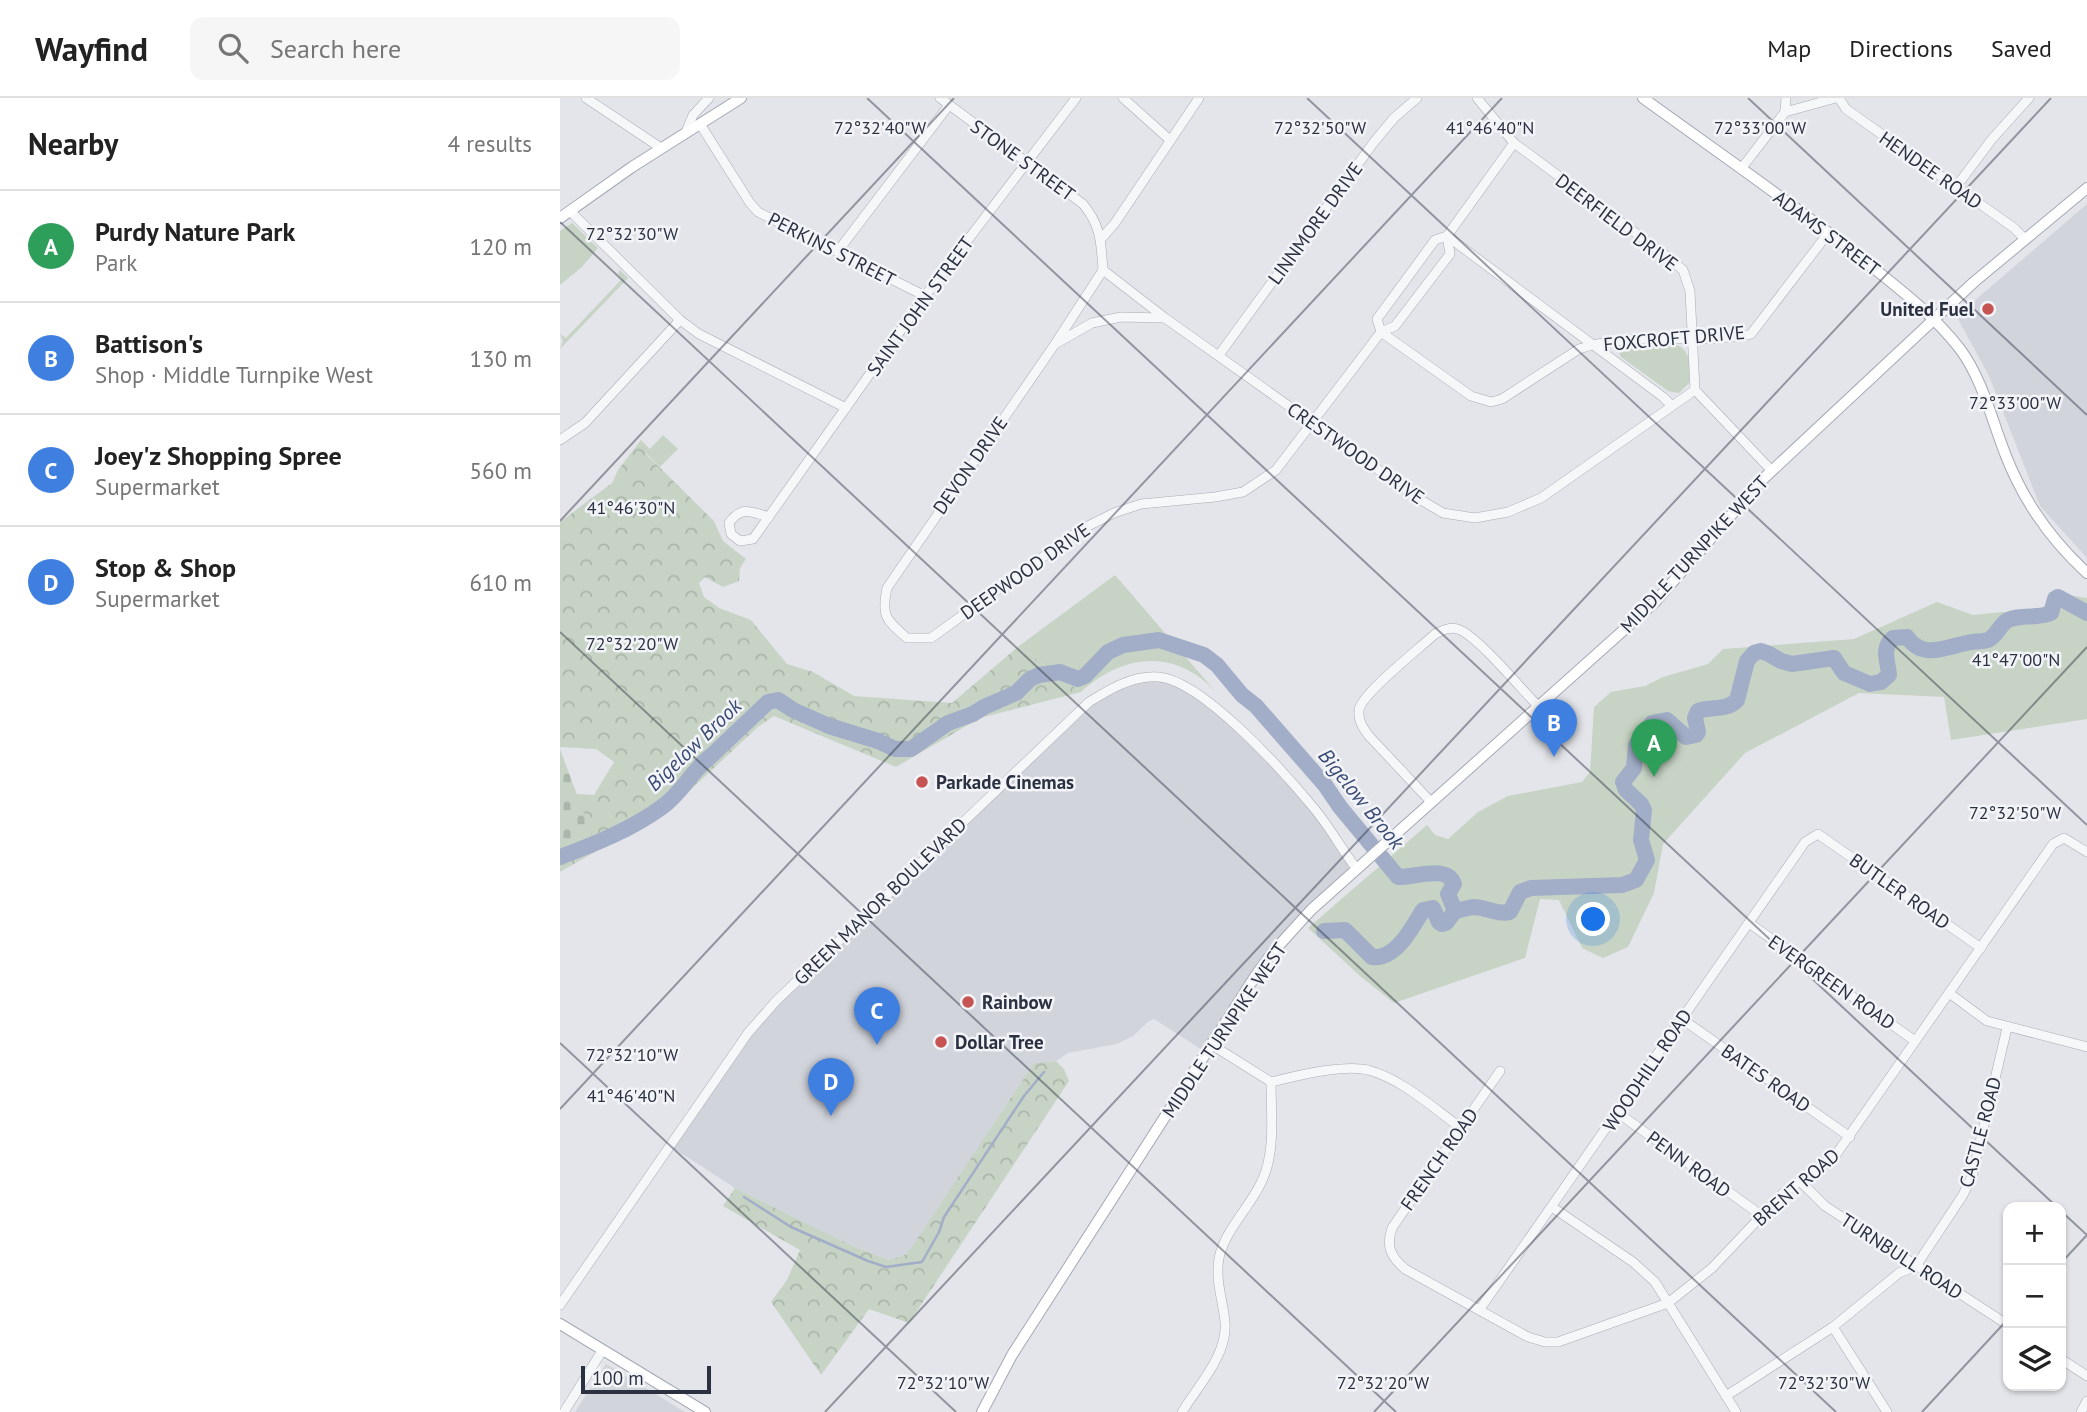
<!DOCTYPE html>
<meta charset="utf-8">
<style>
:root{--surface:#fff;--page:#f6f6f6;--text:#222;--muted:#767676;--line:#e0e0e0;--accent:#c55453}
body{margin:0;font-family:"PT Sans",sans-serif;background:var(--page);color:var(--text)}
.controls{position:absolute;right:21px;bottom:21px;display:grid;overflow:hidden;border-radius:14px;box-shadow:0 2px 5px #0004}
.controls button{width:63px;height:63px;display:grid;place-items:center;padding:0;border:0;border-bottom:2px solid var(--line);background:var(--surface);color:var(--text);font:35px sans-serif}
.scale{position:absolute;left:21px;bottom:18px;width:130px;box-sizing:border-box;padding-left:7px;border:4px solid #2c3142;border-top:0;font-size:19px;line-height:24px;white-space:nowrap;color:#2c3142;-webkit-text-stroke:5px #f3f4f8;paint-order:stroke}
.you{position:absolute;left:1034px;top:822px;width:24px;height:24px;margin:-18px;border:5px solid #fff;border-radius:50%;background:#1a73e8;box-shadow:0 0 0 10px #1a73e833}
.badge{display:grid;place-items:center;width:46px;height:46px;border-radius:50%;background:var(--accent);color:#fff;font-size:23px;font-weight:700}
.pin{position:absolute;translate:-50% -58px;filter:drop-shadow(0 2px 4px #0008)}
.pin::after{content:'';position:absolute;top:37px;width:24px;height:21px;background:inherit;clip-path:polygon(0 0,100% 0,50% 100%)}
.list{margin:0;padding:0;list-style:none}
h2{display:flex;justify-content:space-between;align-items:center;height:91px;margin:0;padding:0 28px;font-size:30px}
h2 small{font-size:23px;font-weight:400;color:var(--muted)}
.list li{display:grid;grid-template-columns:46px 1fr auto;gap:21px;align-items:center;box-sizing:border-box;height:112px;padding:0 28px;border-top:2px solid var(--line)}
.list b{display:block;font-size:26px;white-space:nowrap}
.list p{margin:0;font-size:23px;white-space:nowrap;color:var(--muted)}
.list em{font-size:23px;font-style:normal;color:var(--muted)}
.icon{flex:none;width:38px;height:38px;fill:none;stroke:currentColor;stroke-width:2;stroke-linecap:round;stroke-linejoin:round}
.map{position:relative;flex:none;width:1527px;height:1314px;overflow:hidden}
header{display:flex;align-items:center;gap:42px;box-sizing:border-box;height:98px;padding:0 35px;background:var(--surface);border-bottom:2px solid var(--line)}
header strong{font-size:33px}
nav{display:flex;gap:38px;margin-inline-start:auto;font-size:24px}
.search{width:490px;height:63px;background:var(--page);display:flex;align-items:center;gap:18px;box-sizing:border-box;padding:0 24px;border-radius:14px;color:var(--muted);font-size:26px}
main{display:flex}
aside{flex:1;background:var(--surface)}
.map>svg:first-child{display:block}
</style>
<header>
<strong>Wayfind</strong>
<div class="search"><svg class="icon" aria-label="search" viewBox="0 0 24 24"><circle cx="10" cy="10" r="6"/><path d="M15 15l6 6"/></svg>Search here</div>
<nav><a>Map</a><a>Directions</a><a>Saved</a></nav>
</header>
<main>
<aside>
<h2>Nearby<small>4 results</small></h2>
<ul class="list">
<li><span class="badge" style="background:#2e9e5b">A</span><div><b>Purdy Nature Park</b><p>Park</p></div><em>120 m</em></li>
<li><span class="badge" style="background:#3f7fe0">B</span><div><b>Battison's</b><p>Shop · Middle Turnpike West</p></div><em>130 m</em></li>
<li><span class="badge" style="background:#3f7fe0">C</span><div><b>Joey'z Shopping Spree</b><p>Supermarket</p></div><em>560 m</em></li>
<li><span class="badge" style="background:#3f7fe0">D</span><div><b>Stop &amp; Shop</b><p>Supermarket</p></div><em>610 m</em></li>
</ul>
</aside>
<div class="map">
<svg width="1527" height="1314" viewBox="0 0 1527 1314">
<defs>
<pattern id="forest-crowns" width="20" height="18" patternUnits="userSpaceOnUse" patternTransform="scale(1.75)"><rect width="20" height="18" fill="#c7d4c5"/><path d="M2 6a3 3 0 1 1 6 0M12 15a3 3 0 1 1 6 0" fill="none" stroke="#abb6aa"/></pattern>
<pattern id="cemetery-stones" width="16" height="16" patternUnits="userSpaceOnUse" patternTransform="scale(1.75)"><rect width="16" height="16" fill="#c7d4c5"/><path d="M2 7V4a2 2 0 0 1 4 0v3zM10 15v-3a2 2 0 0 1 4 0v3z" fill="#abb6aa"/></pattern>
</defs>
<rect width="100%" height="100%" fill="#e4e5ea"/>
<!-- built -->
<g fill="#d2d4dc">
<path d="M1527,106v354l-47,-52 -51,-130 -31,-57 1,-5z"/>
<path d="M598,579l42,17 114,114 42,60 -62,60 -87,125 -53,-34 -5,2 -16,15 -16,8 -49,9 -12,8 -22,2 -126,191 -19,6 -34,-13 -120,-59 -65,-42 78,-113 341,-331 23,-14z"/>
<path d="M46,1266l79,48h-110z"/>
</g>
<!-- green -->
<g fill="#c7d4c5">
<path d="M12,125l26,25 -16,19 -22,18v-54z"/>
<path d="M60,172l8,8 -68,71 3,-8 -3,-7 6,4 56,-59 -4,-5z"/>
<path d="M1117,247c15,6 13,24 12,38l-10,10 -11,-2 -47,-34 -2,-4 4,-6z"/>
<path d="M103,337l15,14 -18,18 -14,-14z"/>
<path d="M555,477l100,116c-41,-43 -92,-37 -134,1l-62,-46z"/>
<path d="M1489,494l38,6v121l-136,21 -7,-43 -85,-4 -114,60 -82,91 -9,49 -26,54 -25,11 -21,-10 -23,-48 -19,-1 -15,59 -131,45 -34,-27 -52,-48 119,-103 8,10 13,4 30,-27 30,-16 74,-14 8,-10 4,-65 17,-15 34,-6 18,-9 45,-13 15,-15 131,-10 83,-37 36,13 29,-3 40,5z"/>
</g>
<!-- forest -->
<g fill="url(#forest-crowns)">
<path d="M81,342l9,9 -4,5 68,67 9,20 23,18 -6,9 -1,13 -16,6 -18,-10 -6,6 5,14 15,11 32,12 36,44 26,8 41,24 98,7 67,-57 62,46 -101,26 -84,49 -122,-51 -15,10 -89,83 -110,63v-79l34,2 20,-33 -18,-13 -36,-2v-225l52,-39 6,-13z"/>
<path d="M496,963l8,8 5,12 -160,242 -40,-14 -48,66 -50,-73 16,-22 13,-30 -77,-44 12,-18 120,59 34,13 18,-6 127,-191z"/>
</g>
<!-- cemetery -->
<path fill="url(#cemetery-stones)" d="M0,651l32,86 -32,11z"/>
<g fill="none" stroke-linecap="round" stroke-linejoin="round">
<!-- stream -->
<path stroke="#a2aec7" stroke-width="2.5" d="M184,1099l47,30 77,34 18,6 36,-5 17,-30 5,-15 80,-121 20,-24"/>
<!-- river -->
<g stroke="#a2aec7" stroke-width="16">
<path d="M0,759c35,-13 72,-28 102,-50 20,-14 30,-37 49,-51l57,-54 10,-2 15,10 36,16 49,15 17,8h16l37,-26 25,-9 11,-7 32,-14 14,-14 9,-4 21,-3 18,7 7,-3 23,-24 15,-7 36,-5 45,15 13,10 25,30 14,11 69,79 15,22 58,70c16,1 49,-13 56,7l-6,10 7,17"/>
<path d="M895,813c5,-1 13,-3 18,-4 13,0 24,8 37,5l10,-20 11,-4 91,-3 14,-5 11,-20 -6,-20 3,-30 -3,-6 -15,-14 -3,-8 11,-14 2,-23 16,-22 15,-3 19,17 10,-2 2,-3 -3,-14 3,-7c13,-5 29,0 39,-11l10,-39 7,-8 7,-2 8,3 12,7 11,3 42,-6 10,15 26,11 11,-2 8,-7c-1,-14 -8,-27 4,-37l14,-1c16,23 38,10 60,6 6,-2 15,-1 21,-3 9,-4 12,-16 20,-20 13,-6 29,-1 43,-7l4,-14 3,-2 29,16"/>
<path d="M764,833l21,-1 27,27c24,3 40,-29 51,-47l10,-2 6,14 3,2 4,-1 9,-12"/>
</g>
<!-- minor casing -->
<g stroke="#a9abb4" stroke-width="10">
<g id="minor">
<path d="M26,0l75,50"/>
<path d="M380,0l143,106c18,22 18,38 20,66"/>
<path d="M563,0l47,42"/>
<path d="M917,0l37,45 150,111 19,16 7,21 5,99 77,81"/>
<path d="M1279,0l7,11 168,119 11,11"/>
<path d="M1225,14l51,-14"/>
<path d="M140,26l50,79 8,9 167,84"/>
<path d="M126,34l7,-17 16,-17"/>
<path d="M1181,71l44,-57 1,-14"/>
<path d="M1396,89l36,-48 37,-41"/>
<path d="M10,113l110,109 19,14 147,74"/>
<path d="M887,138l216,161 9,9"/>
<path d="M541,141l14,-16 84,-125"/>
<path d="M278,153l111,-146"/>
<path d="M543,172l-48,74 -168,244c-6,28 -1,32 20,50h24l149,-108 34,-17 27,-9 74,-7 28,-5 33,-22 105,-138 14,-6 55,-72 -3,-18"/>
<path d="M543,172l62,48 256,182 22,13 32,5 33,-6 33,-14 154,-108"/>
<path d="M821,234l90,64 20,6 11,-3 77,-50c42,-15 95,-8 140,-11 11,-1 22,-1 32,-4l78,-102"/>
<path d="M821,234l-4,-13 58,-79 12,-4 67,-93"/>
<path d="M497,245l35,-20 29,-6 42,1"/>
<path d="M659,257l155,-213 20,-24 23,-20"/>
<path d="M0,342l25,-17 95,-103"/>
<path d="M209,419c-18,-5 -27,-12 -40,6l2,11 9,7 13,-2 172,-243 151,-198"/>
<path d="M871,704l-62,-66c-6,-8 -11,-15 -10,-26 2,-16 61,-62 76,-76 8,-4 16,-8 25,-4 19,8 62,60 79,77"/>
<path d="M1189,825l166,118"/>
<path d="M1389,895l38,28 100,26"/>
<path d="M1122,921l168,118"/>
<path d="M652,947l59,37c25,-6 72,-18 97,-12 34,9 65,38 93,58"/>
<path d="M940,973l-108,157c-6,18 -2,28 13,41l123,68 17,5h13l110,-39 44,-35 71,-75 52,-37 218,-312 11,-6 23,14"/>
<path d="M1058,1015l143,102"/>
<path d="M1241,1084l24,24 183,119"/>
<path d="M992,1109l81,55 22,20 81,130"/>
<path d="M0,1207l188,-272 28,-32 313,-299c21,-13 44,-27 70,-25 44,4 125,95 154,130 16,19 28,41 43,61"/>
<path d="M920,1211l325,-467 13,-8 163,114"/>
<path d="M1273,1229l54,85"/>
<path d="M1501,1261l26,17"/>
<path d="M1166,1298l107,-69 66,-54 17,-7 47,-71 9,-19 35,-148"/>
<path d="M4,1314l38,-61"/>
<path d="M622,1314c16,-26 46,-58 43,-90 -2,-21 -10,-42 -6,-64 6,-28 30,-50 42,-75 15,-30 10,-68 10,-101"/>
<path d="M1521,1314l6,-11"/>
</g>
</g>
<!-- major casing -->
<g stroke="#a4a8b5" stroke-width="12">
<g id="major">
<path d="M1083,0c73,53 148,104 219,161 34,27 71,55 98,90 23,31 32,72 46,107 18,46 45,84 81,117"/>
<path d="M0,120l72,-51 109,-69"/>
<path d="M0,1226l145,88"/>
<path d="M422,1314l30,-57 244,-380 16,-22 39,-43 344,-308 107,-122 212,-198 113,-94"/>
</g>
</g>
<!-- minor -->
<use href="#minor" stroke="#f6f7f9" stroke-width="9"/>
<!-- major -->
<use href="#major" stroke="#fff" stroke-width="10"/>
</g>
<!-- ticks -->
<path fill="none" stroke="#2c3142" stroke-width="2" stroke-opacity="0.45" d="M307,0l1190,1109M747,0l780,727M1188,0l339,317M0,124l1276,1190M0,423l394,-423M0,534l836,780M0,945l396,369M0,1011l942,-1011M1501,1113l26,24M1501,1165l26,-28M265,1314l1226,-1314M814,1314l713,-765M1362,1314l86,-93"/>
<!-- markers -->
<g fill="#c55453" stroke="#f3f4f8" stroke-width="2.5">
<circle cx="1428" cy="211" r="7"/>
<circle cx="362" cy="684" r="7"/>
<circle cx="408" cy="904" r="7"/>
<circle cx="381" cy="944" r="7"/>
</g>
<g text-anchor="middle" stroke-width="5" stroke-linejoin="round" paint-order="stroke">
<!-- street labels -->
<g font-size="19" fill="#2c3142" stroke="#f3f4f8">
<text transform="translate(463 62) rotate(36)" y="7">STONE STREET</text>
<text transform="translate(1371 72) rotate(35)" y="7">HENDEE ROAD</text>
<text transform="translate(1057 124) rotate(37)" y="7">DEERFIELD DRIVE</text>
<text transform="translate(755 125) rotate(-54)" y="7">LINNMORE DRIVE</text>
<text transform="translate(1267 135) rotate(37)" y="7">ADAMS STREET</text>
<text transform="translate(272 151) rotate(27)" y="7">PERKINS STREET</text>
<text transform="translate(360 208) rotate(-54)" y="7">SAINT JOHN STREET</text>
<text transform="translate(1114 240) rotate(-5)" y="7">FOXCROFT DRIVE</text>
<text transform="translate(796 355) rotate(35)" y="7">CRESTWOOD DRIVE</text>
<text transform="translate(410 367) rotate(-55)" y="7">DEVON DRIVE</text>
<text transform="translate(1134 456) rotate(-47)" y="7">MIDDLE TURNPIKE WEST</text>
<text transform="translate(465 473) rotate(-35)" y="7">DEEPWOOD DRIVE</text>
<text transform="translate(1340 793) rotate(35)" y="7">BUTLER ROAD</text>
<text transform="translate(320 803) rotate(-44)" y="7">GREEN MANOR BOULEVARD</text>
<text transform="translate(1272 884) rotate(35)" y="7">EVERGREEN ROAD</text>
<text transform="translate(664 932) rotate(-56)" y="7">MIDDLE TURNPIKE WEST</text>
<text transform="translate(1087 972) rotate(-56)" y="7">WOODHILL ROAD</text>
<text transform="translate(1206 980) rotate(35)" y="7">BATES ROAD</text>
<text transform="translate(1420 1034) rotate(-75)" y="7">CASTLE ROAD</text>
<text transform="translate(879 1061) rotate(-55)" y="7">FRENCH ROAD</text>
<text transform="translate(1129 1066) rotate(36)" y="7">PENN ROAD</text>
<text transform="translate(1236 1089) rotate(-41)" y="7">BRENT ROAD</text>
<text transform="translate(1342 1158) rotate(33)" y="7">TURNBULL ROAD</text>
</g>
<!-- poi labels -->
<g font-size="19" font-weight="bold" fill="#2c3142" stroke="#f3f4f8" text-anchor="start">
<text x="1414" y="218" text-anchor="end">United Fuel</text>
<text x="376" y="691">Parkade Cinemas</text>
<text x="422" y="911">Rainbow</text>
<text x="395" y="951">Dollar Tree</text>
</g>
<!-- water labels -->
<g font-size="21" font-style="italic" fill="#394a73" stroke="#f3f4f8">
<text transform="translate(134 647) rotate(-44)" y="7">Bigelow Brook</text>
<text transform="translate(801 701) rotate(51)" y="7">Bigelow Brook</text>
</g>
</g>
<g font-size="18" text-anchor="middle" fill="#2c3142" stroke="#f3f4f8" stroke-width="5" stroke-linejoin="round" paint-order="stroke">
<text x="320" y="36">72°32'40"W</text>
<text x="760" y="36">72°32'50"W</text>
<text x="1200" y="36">72°33'00"W</text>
<text x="930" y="36">41°46'40"N</text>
<text x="72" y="142">72°32'30"W</text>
<text x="1455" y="311">72°33'00"W</text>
<text x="71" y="416">41°46'30"N</text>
<text x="72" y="552">72°32'20"W</text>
<text x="1456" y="568">41°47'00"N</text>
<text x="1455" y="721">72°32'50"W</text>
<text x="72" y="963">72°32'10"W</text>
<text x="71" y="1004">41°46'40"N</text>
<text x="383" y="1291">72°32'10"W</text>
<text x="823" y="1291">72°32'20"W</text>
<text x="1264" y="1291">72°32'30"W</text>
</g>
</svg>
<div class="controls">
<button>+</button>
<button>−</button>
<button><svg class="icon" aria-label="layers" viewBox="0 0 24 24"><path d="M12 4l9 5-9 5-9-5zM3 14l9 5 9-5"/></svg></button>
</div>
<div class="scale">100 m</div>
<div class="you"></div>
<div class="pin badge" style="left:1094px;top:679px;background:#2e9e5b">A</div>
<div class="pin badge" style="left:994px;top:659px;background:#3f7fe0">B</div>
<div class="pin badge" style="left:317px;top:947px;background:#3f7fe0">C</div>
<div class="pin badge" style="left:271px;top:1018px;background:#3f7fe0">D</div>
</div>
</main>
